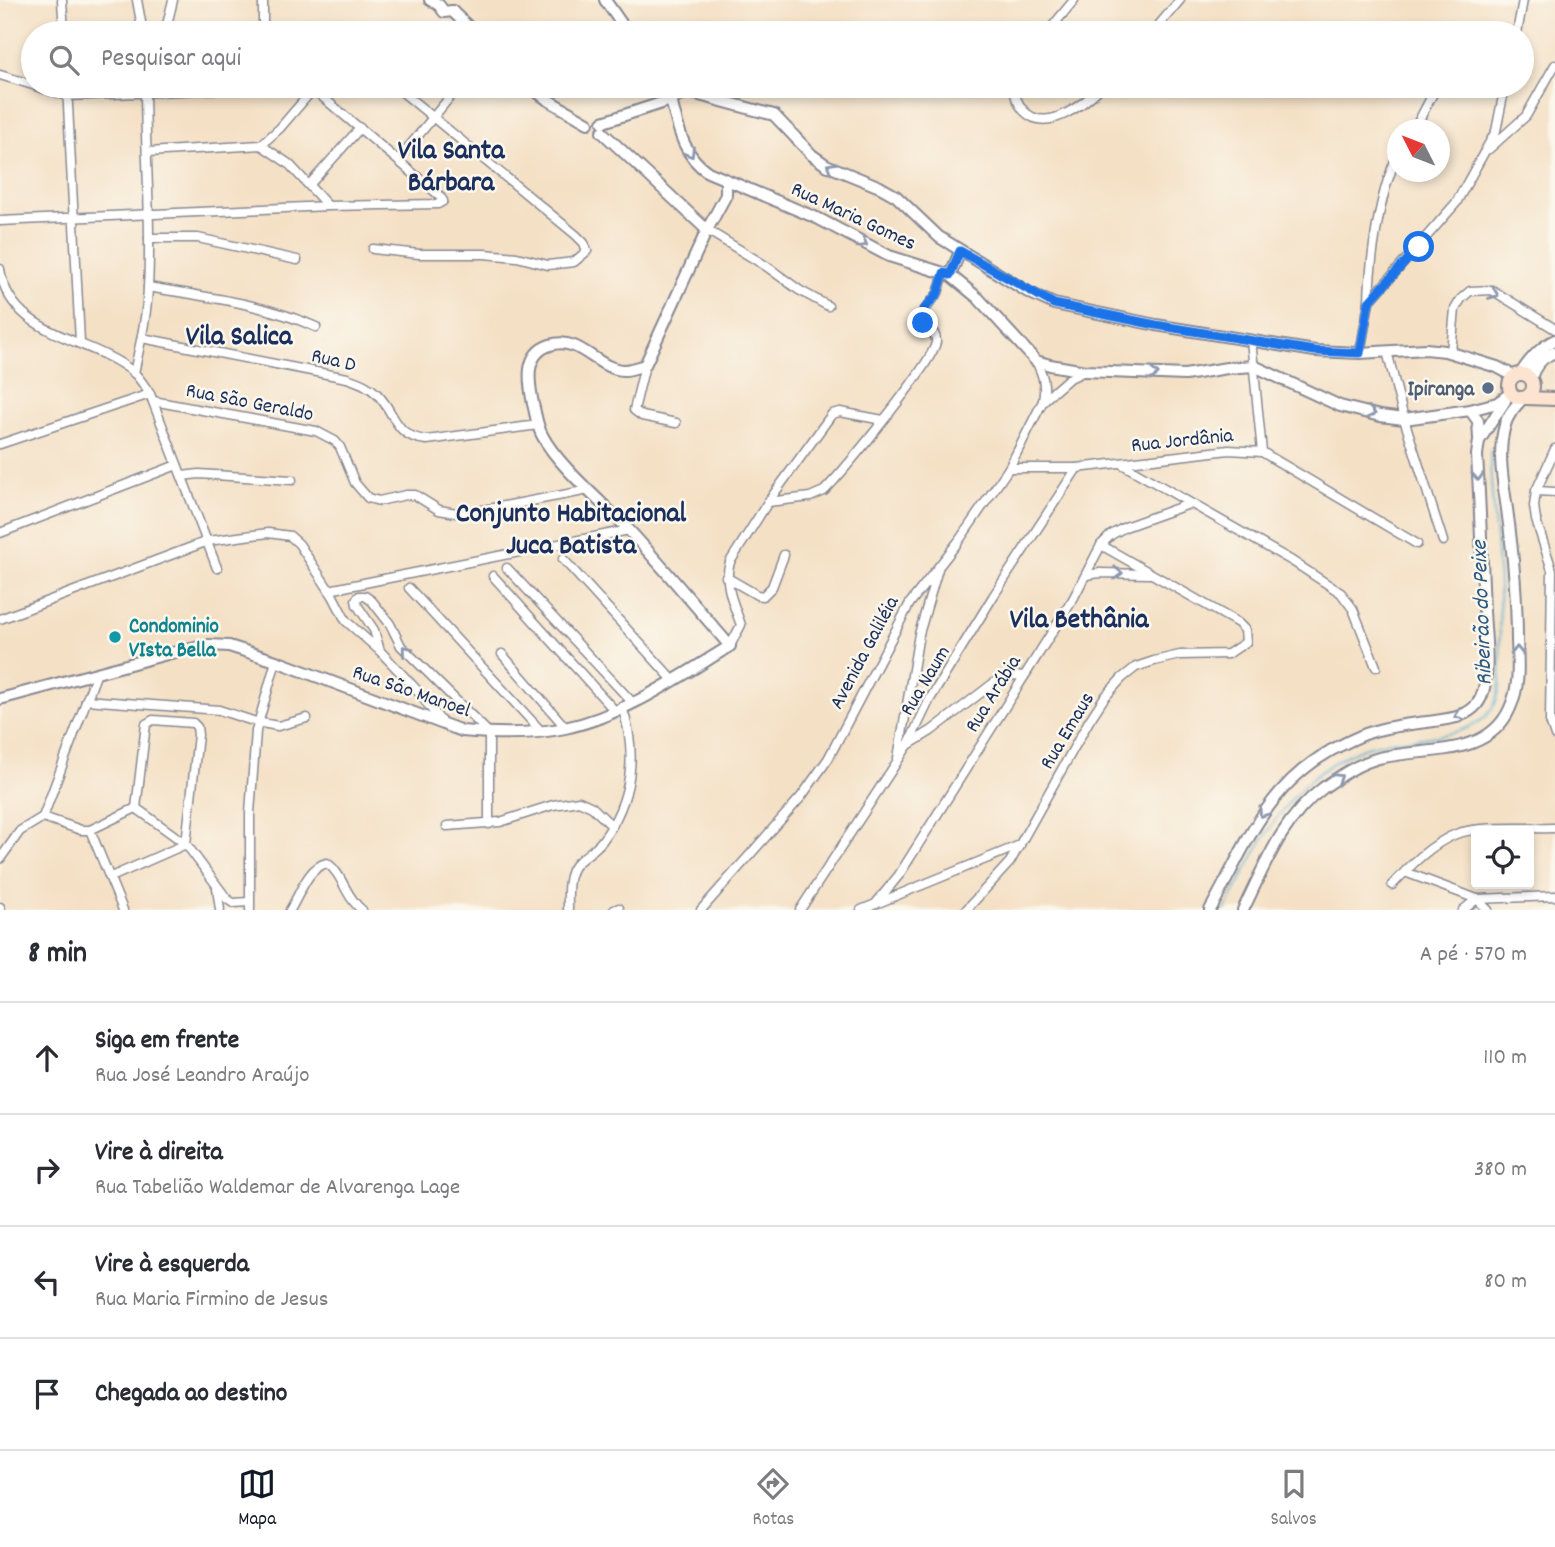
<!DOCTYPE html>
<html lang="pt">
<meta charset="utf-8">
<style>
:root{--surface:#fff;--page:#f2f2f3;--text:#2b2b33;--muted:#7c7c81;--line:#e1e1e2;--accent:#111827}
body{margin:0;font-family:Dekko,sans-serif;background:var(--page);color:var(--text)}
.controls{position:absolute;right:21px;bottom:21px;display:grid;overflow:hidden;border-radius:7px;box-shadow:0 4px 10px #0003}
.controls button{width:63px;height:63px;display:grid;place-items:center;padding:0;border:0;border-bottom:2px solid var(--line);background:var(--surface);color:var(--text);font:35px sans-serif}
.compass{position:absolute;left:1387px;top:119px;width:63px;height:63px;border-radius:50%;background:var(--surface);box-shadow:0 4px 10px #0003;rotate:312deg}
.stop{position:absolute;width:21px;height:21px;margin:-16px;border:5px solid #1a73e8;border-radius:50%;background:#fff}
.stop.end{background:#1a73e8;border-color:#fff;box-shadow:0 2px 7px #0008}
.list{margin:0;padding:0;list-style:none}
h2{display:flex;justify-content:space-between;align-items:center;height:91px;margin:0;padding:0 28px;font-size:30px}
h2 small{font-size:23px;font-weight:400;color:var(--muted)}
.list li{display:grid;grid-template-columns:46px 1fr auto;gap:21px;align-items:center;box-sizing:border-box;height:112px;padding:0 28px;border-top:2px solid var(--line)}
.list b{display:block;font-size:26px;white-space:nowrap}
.list p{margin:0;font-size:23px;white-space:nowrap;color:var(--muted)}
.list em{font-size:23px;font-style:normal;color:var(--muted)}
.icon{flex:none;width:38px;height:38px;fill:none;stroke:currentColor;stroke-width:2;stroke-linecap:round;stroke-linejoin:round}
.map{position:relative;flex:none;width:1555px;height:910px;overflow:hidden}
.search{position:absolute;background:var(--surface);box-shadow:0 4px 10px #0003;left:21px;right:21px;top:21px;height:77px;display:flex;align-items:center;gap:18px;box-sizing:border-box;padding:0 24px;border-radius:38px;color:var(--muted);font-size:26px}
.sheet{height:539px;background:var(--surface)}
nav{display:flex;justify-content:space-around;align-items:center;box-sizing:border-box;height:98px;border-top:2px solid var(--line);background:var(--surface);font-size:19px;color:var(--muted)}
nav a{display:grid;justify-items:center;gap:4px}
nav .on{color:var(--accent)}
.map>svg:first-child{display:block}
</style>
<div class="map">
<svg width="1555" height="910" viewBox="0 0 1555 910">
<rect width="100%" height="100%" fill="#fbf7ec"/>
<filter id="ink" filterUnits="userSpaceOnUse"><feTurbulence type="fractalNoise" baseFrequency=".0143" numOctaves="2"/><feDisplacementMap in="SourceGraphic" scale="14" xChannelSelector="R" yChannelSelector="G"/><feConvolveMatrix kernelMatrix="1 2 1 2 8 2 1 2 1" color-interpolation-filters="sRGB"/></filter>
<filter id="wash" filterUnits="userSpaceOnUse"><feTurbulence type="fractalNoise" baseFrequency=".00686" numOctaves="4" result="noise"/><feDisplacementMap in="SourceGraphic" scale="28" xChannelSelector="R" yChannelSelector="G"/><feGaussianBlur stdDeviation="1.57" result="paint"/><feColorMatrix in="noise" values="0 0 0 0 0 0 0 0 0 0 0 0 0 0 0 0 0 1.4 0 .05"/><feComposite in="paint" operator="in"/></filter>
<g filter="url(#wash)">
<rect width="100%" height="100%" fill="#f4e0c5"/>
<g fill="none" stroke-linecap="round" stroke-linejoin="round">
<!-- stream -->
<path stroke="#4aa8c9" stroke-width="2" d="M1225,910c35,-66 63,-133 138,-162 39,-15 122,-1 135,-53 5,-18 2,-40 2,-58 -1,-23 0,-46 -2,-69 -2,-39 -8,-78 -8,-117"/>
</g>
</g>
<g filter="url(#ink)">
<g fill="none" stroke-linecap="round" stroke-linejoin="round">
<!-- minor casing -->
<g stroke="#888892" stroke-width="11">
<g id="minor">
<path d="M62,0l2,33"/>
<path d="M137,0l6,33"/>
<path d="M263,0v28"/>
<path d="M165,33l8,-33"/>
<path d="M188,33l99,-6h14l20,6"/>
<path d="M1047,33l27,-33"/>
<path d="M1152,33l28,-33"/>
<path d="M1517,33l6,-33"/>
<path d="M0,75l33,10"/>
<path d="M67,86l13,256"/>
<path d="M1014,86c0,10 3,17 10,25 23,24 61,-8 78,-25"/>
<path d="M1414,130l23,-44"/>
<path d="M261,145l19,-17 36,-42"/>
<path d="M1489,149l37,-33 29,-51"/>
<path d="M148,152l113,-7 28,19 39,42"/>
<path d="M398,160l61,-74"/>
<path d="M310,184l50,-56"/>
<path d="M0,221l328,-15 110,-2 5,-3 -3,-5 -127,-107 -19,-3 -226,10 -33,-10"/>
<path d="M707,230l59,36 33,24 29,16"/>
<path d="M149,238h49l99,22"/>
<path d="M373,249l46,5h65l33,3 31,8 26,-3 13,-11 -3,-8 -8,-8 -181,-149"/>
<path d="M0,269c10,68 89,67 133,103 7,6 12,15 17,22l67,174"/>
<path d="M148,287c57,10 115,16 168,40"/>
<path d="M1369,302c1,-41 10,-110 29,-147"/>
<path d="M142,338l205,40c11,4 21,7 30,16 19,19 17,43 50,46l111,-15"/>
<path d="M1251,340l11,112"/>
<path d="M1387,351l17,68 39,122"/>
<path d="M1451,352l4,-43 6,-10 9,-8 22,-1 63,39"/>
<path d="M1360,353l9,-51 87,-99 40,-72 9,-45"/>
<path d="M1036,361c7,14 10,23 7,40"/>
<path d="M645,365l-11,45 8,6 34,7"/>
<path d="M134,373c6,-28 13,-57 14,-86 4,-67 -3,-134 -3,-201"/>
<path d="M153,401l163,30 19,10 5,6 15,36 13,15 11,3 27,-6h9l24,15 23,4 127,-24"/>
<path d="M0,444l150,-50"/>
<path d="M1555,449l-19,42 -2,15 2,14 16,50 -2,151 5,15"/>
<path d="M1122,464l170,97 49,32 12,16 23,58"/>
<path d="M1009,468h68l152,-18 33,2 155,92"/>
<path d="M182,476l17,-2 93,6"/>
<path d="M1536,491l19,1"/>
<path d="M768,502l42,-5 14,-6c19,-19 109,-128 112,-149 1,-12 -13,-16 -15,-27l17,-22 6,-20"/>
<path d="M0,533l177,-68"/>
<path d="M563,559l110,121"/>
<path d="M507,568l125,134"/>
<path d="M1086,575l14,-2 49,1"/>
<path d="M493,576l122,135"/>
<path d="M726,577l31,18 6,1 9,-9 12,-32"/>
<path d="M409,588l131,142"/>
<path d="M329,590l300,-60"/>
<path d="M0,619l208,-78 60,-8 22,3 9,8 34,52 13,25 34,30 36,38 27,35"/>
<path d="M730,646l11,-21c-7,-20 -18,-42 -11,-63l38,-60 64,-88 8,-2 43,8"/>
<path d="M380,651l-6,-21 -17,-25 -1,-5 3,-4h6l7,5 18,23 11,22 88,87v91"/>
<path d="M502,654l64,74"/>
<path d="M86,700l133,10 37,12 22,4 29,-8"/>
<path d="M908,745l23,-14 64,-49 18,-7 11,1"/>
<path d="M898,758l21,-124 19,-65"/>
<path d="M43,817l53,-142"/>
<path d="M447,826l53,-4 53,-17 26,-4 13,6 20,19"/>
<path d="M90,830l33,80"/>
<path d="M0,859l20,-28 23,-14 38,13h9l46,-22 50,36 41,55 6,4 16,-1"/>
<path d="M1405,872l72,27 11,11"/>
<path d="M111,877l75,-33 12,-109 -1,-8 -4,-4 -40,-3 -7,4 -10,84"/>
<path d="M1392,885c18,-19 39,-41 64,-51 24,-9 72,-5 99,-6"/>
<path d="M217,888l3,22"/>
<path d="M877,902l22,-27 174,-276 28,-54 10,-10 14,-8 64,-23"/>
<path d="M0,907l1,3"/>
<path d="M250,910v-97l6,-82 20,-70"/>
<path d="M290,910c10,-16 18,-43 37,-47 16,11 18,34 35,47"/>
<path d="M568,910c0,-15 -2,-36 9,-47 8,-8 18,-13 25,-22 30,-40 36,-88 20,-134"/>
<path d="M614,910l5,-2"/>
<path d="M701,910l100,-113 27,-38 82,-156 48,-61 51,-74 34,-67 25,-22 17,-8"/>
<path d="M800,910l108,-165 22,-46 64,-104 83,-127"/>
<path d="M861,910l159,-65"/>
<path d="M966,910l44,-48 79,-141 15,-23 18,-20 14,-11 18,-6 26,-6 48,-1 18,-12 -1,-12 -7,-7 -137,-78"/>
<path d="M1463,910l14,-11 78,-3"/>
</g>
</g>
<!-- tertiary casing -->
<g stroke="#888892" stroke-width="14">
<g id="tertiary">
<path d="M430,0l9,5 5,7 8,-1"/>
<path d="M605,0l23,33"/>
<path d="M452,11l23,22"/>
<path d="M529,86l19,14 40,23"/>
<path d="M671,100c7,27 12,56 37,72l111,47 70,37 61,19 28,23 58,63 14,4 35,6 100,4 42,-7 27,-2 86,40 40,10 24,3 66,-9 27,-7 14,-10"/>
<path d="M603,122l68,-22 17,-8 86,23 38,40 14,10 54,22 16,9 43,41 89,55 26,12 102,21 159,26 45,2 66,-4 19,2 52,16 17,9"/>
<path d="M602,132l105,98"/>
<path d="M950,275l10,-23"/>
<path d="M1521,373c9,-14 19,-26 34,-33"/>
<path d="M1531,378c4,-13 11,-21 24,-26"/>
<path d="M1470,410l8,11 1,18"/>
<path d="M0,699l167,-45 42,-9 20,1 47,15 186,70c33,3 71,4 103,-3 60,-13 114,-51 165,-82 -34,-39 -67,-79 -102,-117 -24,-25 -71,-64 -86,-94 -5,-9 -6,-20 -9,-31 -4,-21 -10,-50 17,-59 30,-10 47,25 74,25 7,0 14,-3 21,-5l62,-135 19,-35v-15"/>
<path d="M1210,910c35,-62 54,-121 120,-159 15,-8 31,-17 48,-21 26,-7 54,-7 79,-13 13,-5 22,-11 26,-25 7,-24 2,-56 1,-81 -2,-52 -4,-104 -7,-156l2,-14 26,-40"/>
<path d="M1243,910c22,-45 39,-91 80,-122 17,-12 36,-25 56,-30 44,-11 109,1 131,-50 10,-22 8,-44 7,-68 0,-44 -4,-87 -10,-131 -4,-28 -10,-56 -2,-84 3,-11 10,-18 17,-26"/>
</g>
</g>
<!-- secondary casing -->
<g stroke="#888892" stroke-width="16">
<g id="secondary">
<circle cx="1521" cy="386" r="12"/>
<path d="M1525,398l30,1"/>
</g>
</g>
<!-- minor -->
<use href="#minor" stroke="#fff" stroke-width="8"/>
<!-- tertiary -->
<use href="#tertiary" stroke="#fff" stroke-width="10"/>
<!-- secondary -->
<use href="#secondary" stroke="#fde4d0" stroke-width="12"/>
</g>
<!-- one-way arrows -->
<defs><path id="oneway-chevron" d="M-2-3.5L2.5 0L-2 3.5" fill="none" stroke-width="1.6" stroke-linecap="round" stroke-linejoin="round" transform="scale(1.75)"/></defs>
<g stroke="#8d97ae">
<use href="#oneway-chevron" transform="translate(690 153) rotate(59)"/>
<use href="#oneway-chevron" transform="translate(831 167) rotate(-150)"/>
<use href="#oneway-chevron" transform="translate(863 243) rotate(28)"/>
<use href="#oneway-chevron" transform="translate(1494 294) rotate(21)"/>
<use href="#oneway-chevron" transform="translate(1154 374) rotate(2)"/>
<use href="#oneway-chevron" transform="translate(1371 413) rotate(13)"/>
<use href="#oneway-chevron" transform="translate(1478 476) rotate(87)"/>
<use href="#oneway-chevron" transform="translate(1118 573) rotate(1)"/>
<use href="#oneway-chevron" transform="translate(406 650) rotate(-131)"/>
<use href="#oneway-chevron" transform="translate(1517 651) rotate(-91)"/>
<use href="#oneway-chevron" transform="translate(1459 715) rotate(160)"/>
<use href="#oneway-chevron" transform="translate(1338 778) rotate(-32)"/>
<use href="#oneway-chevron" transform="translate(1263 813) rotate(124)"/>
</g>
</g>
<g fill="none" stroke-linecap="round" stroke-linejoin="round" filter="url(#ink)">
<!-- route -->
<path stroke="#1a73e8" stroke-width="9" d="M923,323l-3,-6 2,-5 16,-19 6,-20 6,2 10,-24 94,53 102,21 159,26 45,2 9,-51 50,-55"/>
</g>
<!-- markers -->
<circle fill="#5c6f8a" stroke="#fbf7ec" stroke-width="2.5" cx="1488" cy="388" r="7"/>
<circle fill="#0f9aa8" stroke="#fbf7ec" stroke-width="2.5" cx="115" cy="637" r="7"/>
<g text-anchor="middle" stroke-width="5" stroke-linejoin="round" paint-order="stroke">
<!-- street labels -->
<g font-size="21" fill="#1b2f5e" stroke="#fbf7ec">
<text transform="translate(854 215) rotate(25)" y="7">Rua Maria Gomes</text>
<text transform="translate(334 359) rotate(13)" y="7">Rua D</text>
<text transform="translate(250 401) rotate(11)" y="7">Rua São Geraldo</text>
<text transform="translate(1182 439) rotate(-6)" y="7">Rua Jordânia</text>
<text transform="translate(863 652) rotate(-62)" y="7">Avenida Galiléia</text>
<text transform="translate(924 680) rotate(-59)" y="7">Rua Naum</text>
<text transform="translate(412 690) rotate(19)" y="7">Rua São Manoel</text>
<text transform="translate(992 693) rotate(-58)" y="7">Rua Arábia</text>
<text transform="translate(1066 730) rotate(-59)" y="7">Rua Emaus</text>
</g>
<!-- service labels -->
<g font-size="21" font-weight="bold" fill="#4e5e75" stroke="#fbf7ec" text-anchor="end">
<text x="1474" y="395">Ipiranga</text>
</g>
<!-- culture labels -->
<g font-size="21" font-weight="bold" fill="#0d838f" stroke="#fbf7ec" text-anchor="start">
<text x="129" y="632">Condominio<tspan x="129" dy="24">VIsta Bella</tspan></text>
</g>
<!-- water labels -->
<g font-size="23" font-style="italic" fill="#2b5983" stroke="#fbf7ec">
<text transform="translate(1480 613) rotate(-92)" y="8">Ribeirão do Peixe</text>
</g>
<!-- district labels -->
<g font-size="28" font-weight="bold" fill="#1b2f5e" stroke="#fbf7ec">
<text x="451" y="158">Vila Santa<tspan x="451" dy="32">Bárbara</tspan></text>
<text x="239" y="344">Vila Salica</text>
<text x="571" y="521">Conjunto Habitacional<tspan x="571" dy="32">Juca Batista</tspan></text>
<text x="1079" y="627">Vila Bethânia</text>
</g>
</g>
</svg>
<div class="controls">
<button><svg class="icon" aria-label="locate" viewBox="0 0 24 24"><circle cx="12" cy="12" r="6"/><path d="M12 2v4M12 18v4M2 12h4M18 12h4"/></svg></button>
</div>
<svg class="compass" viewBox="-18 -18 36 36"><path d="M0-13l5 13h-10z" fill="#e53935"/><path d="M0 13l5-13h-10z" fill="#7c7c81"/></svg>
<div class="stop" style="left:1419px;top:247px"></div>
<div class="stop end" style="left:923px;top:323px"></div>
<div class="search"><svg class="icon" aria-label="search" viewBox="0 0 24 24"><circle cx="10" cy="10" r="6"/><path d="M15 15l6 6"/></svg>Pesquisar aqui</div>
</div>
<section class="sheet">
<h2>8 min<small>A pé · 570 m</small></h2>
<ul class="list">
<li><svg class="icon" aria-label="ahead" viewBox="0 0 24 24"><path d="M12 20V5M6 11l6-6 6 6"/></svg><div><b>Siga em frente</b><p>Rua José Leandro Araújo</p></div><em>110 m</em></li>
<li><svg class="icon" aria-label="right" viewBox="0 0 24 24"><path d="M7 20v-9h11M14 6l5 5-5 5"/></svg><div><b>Vire à direita</b><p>Rua Tabelião Waldemar de Alvarenga Lage</p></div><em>380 m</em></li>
<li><svg class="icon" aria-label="left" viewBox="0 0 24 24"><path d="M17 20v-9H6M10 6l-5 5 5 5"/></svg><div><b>Vire à esquerda</b><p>Rua Maria Firmino de Jesus</p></div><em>80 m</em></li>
<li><svg class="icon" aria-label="arrive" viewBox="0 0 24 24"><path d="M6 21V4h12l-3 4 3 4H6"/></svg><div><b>Chegada ao destino</b></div></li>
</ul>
</section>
<nav>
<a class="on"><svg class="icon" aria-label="map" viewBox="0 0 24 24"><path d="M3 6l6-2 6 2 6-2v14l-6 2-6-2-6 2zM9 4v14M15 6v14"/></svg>Mapa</a>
<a><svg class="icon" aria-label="directions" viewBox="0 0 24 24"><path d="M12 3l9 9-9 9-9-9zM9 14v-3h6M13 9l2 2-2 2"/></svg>Rotas</a>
<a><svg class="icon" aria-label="saved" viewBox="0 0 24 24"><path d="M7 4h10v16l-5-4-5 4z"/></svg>Salvos</a>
</nav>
